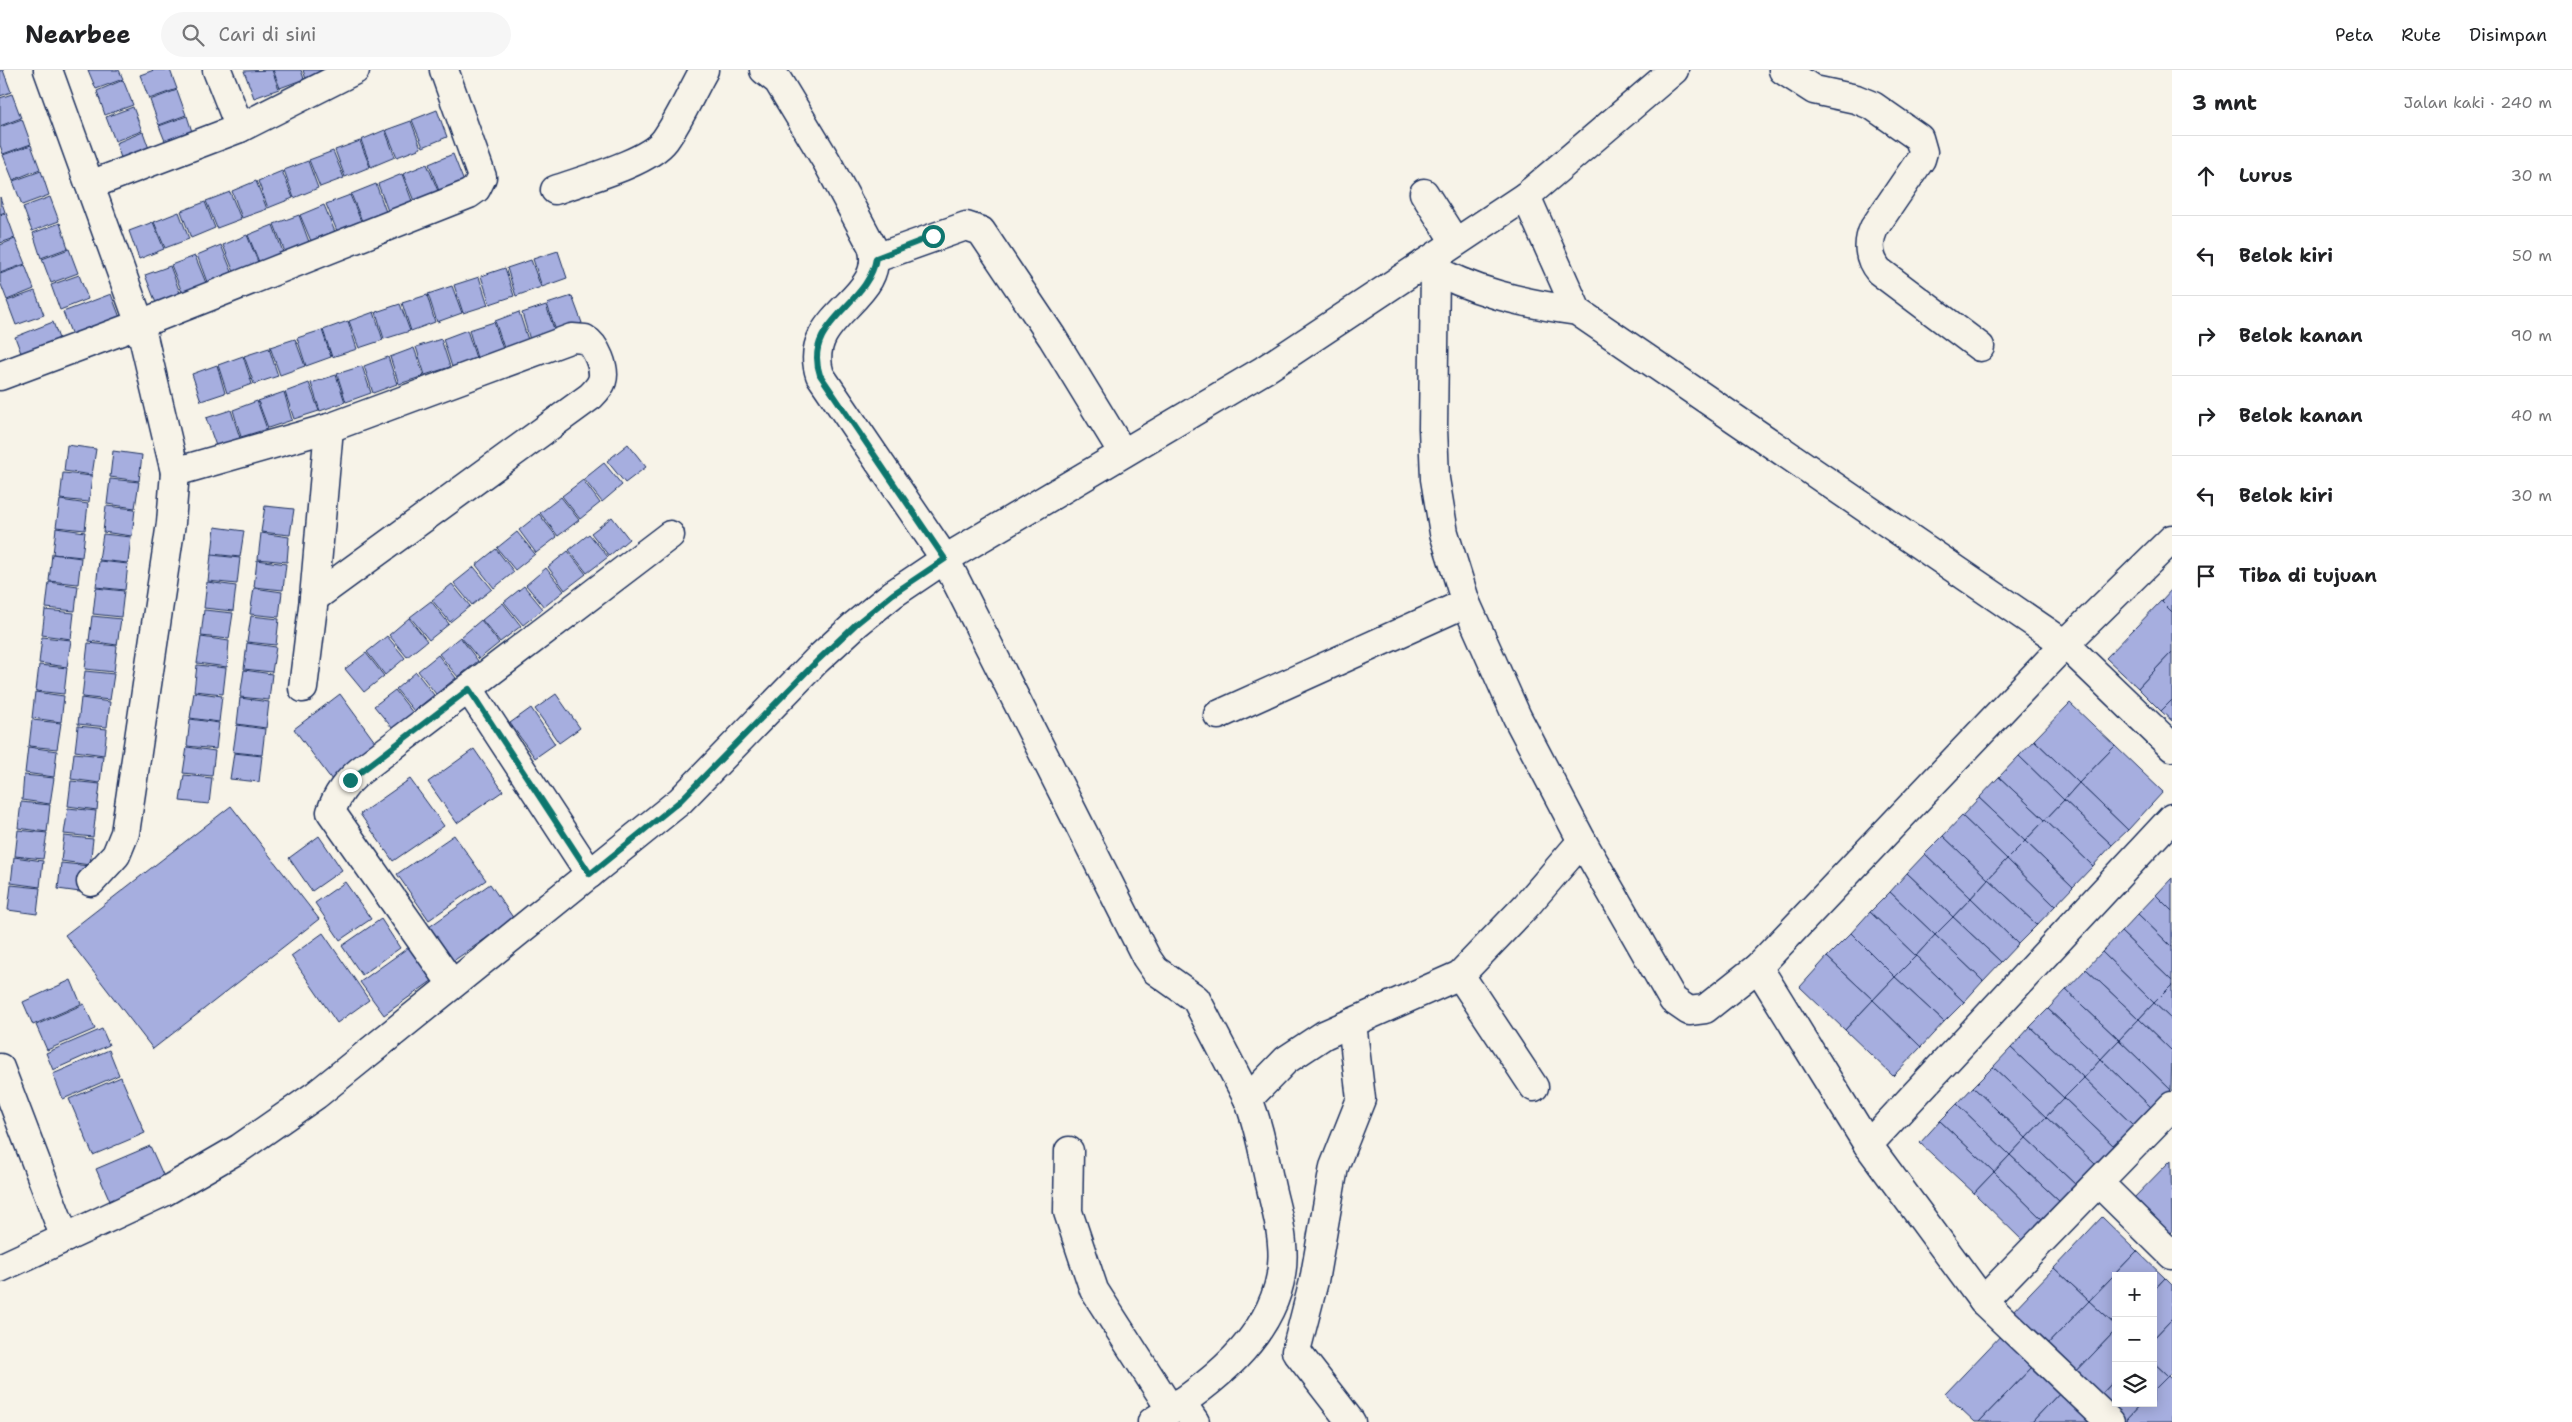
<!DOCTYPE html>
<html lang="id">
<meta charset="utf-8">
<style>
:root{--surface:#fff;--page:#f6f6f6;--text:#202124;--muted:#757577;--line:#e0e0e0}
body{margin:0;font-family:"Shantell Sans",sans-serif;background:var(--page);color:var(--text)}
.controls{position:absolute;right:15px;bottom:15px;display:grid;overflow:hidden;border-radius:0px;box-shadow:0 2px 12px #0003}
.controls button{width:45px;height:45px;display:grid;place-items:center;padding:0;border:0;border-bottom:1px solid var(--line);background:var(--surface);color:var(--text);font:25px sans-serif}
.stop{position:absolute;width:15px;height:15px;margin:-11px;border:4px solid #0f766e;border-radius:50%;background:#fff}
.stop.end{background:#0f766e;border-color:#fff;box-shadow:0 1px 5px #0008}
.list{margin:0;padding:0;list-style:none}
h2{display:flex;justify-content:space-between;align-items:center;height:65px;margin:0;padding:0 20px;font-size:21px}
h2 small{font-size:16px;font-weight:400;color:var(--muted)}
.list li{display:grid;grid-template-columns:32px 1fr auto;gap:15px;align-items:center;box-sizing:border-box;height:80px;padding:0 20px;border-top:1px solid var(--line)}
.list b{display:block;font-size:19px;white-space:nowrap}
.list em{font-size:16px;font-style:normal;color:var(--muted)}
.icon{flex:none;width:28px;height:28px;fill:none;stroke:currentColor;stroke-width:2;stroke-linecap:round;stroke-linejoin:round}
.map{position:relative;flex:none;width:2172px;height:1352px;overflow:hidden}
header{display:flex;align-items:center;gap:30px;box-sizing:border-box;height:70px;padding:0 25px;background:var(--surface);border-bottom:1px solid var(--line)}
header strong{font-size:24px}
nav{display:flex;gap:28px;margin-inline-start:auto;font-size:18px}
.search{width:350px;height:45px;background:var(--page);display:flex;align-items:center;gap:12px;box-sizing:border-box;padding:0 18px;border-radius:28px;color:var(--muted);font-size:19px}
main{display:flex}
aside{flex:1;background:var(--surface)}
.map>svg:first-child{display:block}
</style>
<header>
<strong>Nearbee</strong>
<div class="search"><svg class="icon" aria-label="search" viewBox="0 0 24 24"><circle cx="10" cy="10" r="6"/><path d="M15 15l6 6"/></svg>Cari di sini</div>
<nav><a>Peta</a><a>Rute</a><a>Disimpan</a></nav>
</header>
<main>
<div class="map">
<svg width="2172" height="1352" viewBox="0 0 2172 1352">
<rect width="100%" height="100%" fill="#f7f3e8"/>
<filter id="ink" filterUnits="userSpaceOnUse"><feTurbulence type="fractalNoise" baseFrequency=".02" numOctaves="2"/><feDisplacementMap in="SourceGraphic" scale="10" xChannelSelector="R" yChannelSelector="G"/><feConvolveMatrix kernelMatrix="1 2 1 2 8 2 1 2 1" color-interpolation-filters="sRGB"/></filter>
<g filter="url(#ink)">
<!-- building -->
<g fill="#a6aedf" stroke="#1b2f5e">
<path d="M0,0h3l8,22 -11,4z"/>
<path d="M88,0h31l4,9 -27,10z"/>
<path d="M154,0h16l7,19 -28,10 -9,-24z"/>
<path d="M272,0l7,19 -25,9 -10,-27z"/>
<path d="M273,0h28l3,9 -24,9z"/>
<path d="M303,0h27l-24,9z"/>
<path d="M123,10l10,25 -28,10 -8,-24z"/>
<path d="M177,20l9,25 -27,10 -9,-25z"/>
<path d="M12,24l9,24 -21,8v-28z"/>
<path d="M133,37l9,24 -27,10 -9,-24z"/>
<path d="M437,40l10,27 -24,10 -11,-27z"/>
<path d="M187,46l8,25 -26,10 -10,-25z"/>
<path d="M22,49l9,25 -28,10 -3,-9v-18z"/>
<path d="M411,51l10,27 -24,9 -11,-27z"/>
<path d="M385,60l10,27 -24,10 -10,-27z"/>
<path d="M143,62l9,25 -28,10 -8,-24z"/>
<path d="M360,71l10,26 -25,10 -10,-27z"/>
<path d="M31,75l9,24 -27,11 -10,-25z"/>
<path d="M333,81l11,27 -24,9 -11,-27z"/>
<path d="M453,84l11,28 -25,9 -10,-27z"/>
<path d="M308,91l10,27 -24,10 -10,-28z"/>
<path d="M427,94l11,27 -24,10 -11,-27z"/>
<path d="M41,101l8,24 -27,10 -9,-24z"/>
<path d="M282,101l11,27 -25,10 -10,-27z"/>
<path d="M402,104l10,27 -24,10 -10,-27z"/>
<path d="M256,111l11,28 -25,9 -10,-27z"/>
<path d="M376,114l10,28 -24,9 -11,-27z"/>
<path d="M230,122l11,27 -24,9 -11,-27z"/>
<path d="M350,125l11,26 -24,10 -11,-27z"/>
<path d="M0,127l5,15 -5,2z"/>
<path d="M50,127l9,24 -27,10 -9,-24z"/>
<path d="M205,132l10,26 -24,10 -10,-27z"/>
<path d="M324,135l11,27 -24,9 -11,-26z"/>
<path d="M179,142l10,27 -24,9 -11,-26z"/>
<path d="M6,143l9,25 -15,5v-28z"/>
<path d="M299,145l10,27 -24,10 -11,-28z"/>
<path d="M153,152l11,27 -25,10 -10,-28z"/>
<path d="M60,153l8,25 -27,10 -8,-25z"/>
<path d="M273,155l10,27 -24,10 -11,-27z"/>
<path d="M247,165l11,27 -24,10 -11,-27z"/>
<path d="M15,169l10,25 -25,9v-28z"/>
<path d="M221,175l11,27 -25,10 -10,-27z"/>
<path d="M69,179l9,24 -27,10 -9,-24z"/>
<path d="M558,181l9,27 -25,9 -9,-28z"/>
<path d="M195,186l11,27 -24,9 -11,-27z"/>
<path d="M531,190l10,27 -25,9 -9,-28z"/>
<path d="M25,195l9,24 -27,11 -7,-18v-8z"/>
<path d="M170,196l10,27 -24,10 -11,-28z"/>
<path d="M505,198l9,28 -24,8 -9,-28z"/>
<path d="M79,205l9,24 -28,11 -9,-25z"/>
<path d="M479,207l9,28 -25,8 -9,-28z"/>
<path d="M452,216l10,27 -25,9 -9,-28z"/>
<path d="M35,221l9,24 -28,10 -9,-24z"/>
<path d="M111,224l13,34 -48,18 -13,-34z"/>
<path d="M427,225l8,27 -24,9 -9,-28z"/>
<path d="M572,226l10,27 -26,8 -9,-27z"/>
<path d="M400,234l10,27 -26,8 -8,-27z"/>
<path d="M546,235l9,27 -25,8 -8,-27z"/>
<path d="M374,242l9,28 -24,8 -10,-27z"/>
<path d="M519,242l9,28 -24,8 -9,-27z"/>
<path d="M348,251l9,28 -25,8 -9,-27z"/>
<path d="M53,252l9,25 -38,14 -9,-24z"/>
<path d="M494,252l9,27 -26,9 -8,-28z"/>
<path d="M322,260l9,27 -25,9 -9,-28z"/>
<path d="M467,260l9,28 -24,9 -9,-28z"/>
<path d="M295,269l10,27 -25,9 -10,-28z"/>
<path d="M441,269l9,28 -25,8 -9,-28z"/>
<path d="M269,278l9,28 -24,8 -10,-28z"/>
<path d="M414,278l10,28 -25,8 -9,-27z"/>
<path d="M243,286l9,28 -25,9 -9,-28z"/>
<path d="M388,287l9,27 -24,9 -9,-27z"/>
<path d="M217,295l8,28 -24,8 -9,-27z"/>
<path d="M362,296l9,27 -25,9 -9,-28z"/>
<path d="M336,305l9,27 -25,9 -9,-28z"/>
<path d="M309,313l10,28 -25,8 -9,-27z"/>
<path d="M284,322l8,28 -24,8 -10,-27z"/>
<path d="M257,331l10,28 -26,8 -8,-27z"/>
<path d="M231,340l9,28 -24,8 -10,-28z"/>
<path d="M628,374l18,23 -21,16 -18,-22z"/>
<path d="M67,375l29,4 -4,26 -28,-4z"/>
<path d="M113,381l29,4 -3,26 -29,-4z"/>
<path d="M604,393l18,22 -20,17 -18,-23z"/>
<path d="M63,403l29,3 -3,26 -29,-3z"/>
<path d="M110,409l29,3 -4,26 -28,-4z"/>
<path d="M583,410l17,23 -20,16 -18,-23z"/>
<path d="M561,427l18,23 -21,16 -18,-23z"/>
<path d="M60,430l28,4 -3,26 -29,-3z"/>
<path d="M106,436l29,3 -3,27 -29,-4z"/>
<path d="M265,436l29,3 -4,26 -29,-3z"/>
<path d="M539,444l18,23 -21,16 -17,-23z"/>
<path d="M612,447l17,22 -20,17 -18,-23z"/>
<path d="M215,457l29,4 -4,26 -28,-3z"/>
<path d="M56,458l29,4 -3,25 -29,-3z"/>
<path d="M517,462l18,22 -20,16 -18,-22z"/>
<path d="M261,463l28,4 -2,25 -29,-3z"/>
<path d="M103,464l28,3 -3,26 -29,-3z"/>
<path d="M589,464l19,23 -21,16 -18,-23z"/>
<path d="M496,479l18,23 -20,16 -18,-23z"/>
<path d="M568,481l18,23 -21,16 -17,-23z"/>
<path d="M52,484l29,4 -3,26 -29,-3z"/>
<path d="M211,485l29,3 -3,26 -29,-3z"/>
<path d="M257,490l29,4 -3,26 -29,-3z"/>
<path d="M99,491l29,3 -3,26 -29,-3z"/>
<path d="M474,497l18,22 -20,16 -18,-22z"/>
<path d="M546,498l18,23 -20,16 -18,-22z"/>
<path d="M49,512l29,4 -3,25 -29,-3z"/>
<path d="M207,512l29,4 -3,25 -29,-3z"/>
<path d="M452,514l18,22 -20,16 -18,-22z"/>
<path d="M524,516l19,23 -20,16 -19,-23z"/>
<path d="M96,518l28,3 -3,26 -28,-3z"/>
<path d="M254,518l28,4 -3,25 -29,-3z"/>
<path d="M2172,519v23l-11,-11z"/>
<path d="M431,531l18,23 -20,16 -19,-23z"/>
<path d="M2161,531l11,11v40l-34,36 -32,-30z"/>
<path d="M503,533l18,23 -21,16 -18,-22z"/>
<path d="M45,540l29,3 -3,26 -29,-4z"/>
<path d="M204,540l29,3 -4,26 -28,-3z"/>
<path d="M92,546l29,3 -4,26 -28,-4z"/>
<path d="M251,546l28,3 -3,26 -29,-3z"/>
<path d="M409,548l18,23 -20,16 -18,-22z"/>
<path d="M481,550l18,23 -20,16 -18,-22z"/>
<path d="M387,566l18,22 -20,17 -18,-23z"/>
<path d="M42,567l29,3 -4,27 -28,-4z"/>
<path d="M201,567l28,4 -2,26 -30,-4z"/>
<path d="M460,567l18,24 -20,16 -19,-23z"/>
<path d="M88,573l29,3 -3,26 -29,-3z"/>
<path d="M247,573l29,4 -4,25 -28,-3z"/>
<path d="M2172,582v48l-11,11 -23,-23z"/>
<path d="M366,583l18,23 -20,16 -19,-23z"/>
<path d="M438,585l18,23 -20,16 -18,-23z"/>
<path d="M39,595l28,3 -3,26 -28,-3z"/>
<path d="M197,595l29,3 -3,26 -29,-3z"/>
<path d="M244,600l28,4 -3,26 -29,-3z"/>
<path d="M85,601l29,3 -4,26 -28,-3z"/>
<path d="M416,602l18,23 -20,16 -18,-22z"/>
<path d="M395,620l18,23 -20,16 -19,-23z"/>
<path d="M35,622l29,4 -3,26 -29,-4z"/>
<path d="M194,622l28,4 -3,26 -29,-4z"/>
<path d="M340,624l38,52 -46,34 -38,-51z"/>
<path d="M556,624l24,34 -21,15 -24,-34z"/>
<path d="M81,628l29,4 -3,25 -29,-3z"/>
<path d="M240,628l29,4 -3,26 -29,-4z"/>
<path d="M2172,630v21l-11,-10z"/>
<path d="M2070,633l45,43 -36,37 -45,-43z"/>
<path d="M531,638l24,36 -20,14 -25,-35z"/>
<path d="M190,649l29,4 -3,26 -29,-3z"/>
<path d="M32,650l29,3 -4,26 -28,-3z"/>
<path d="M237,655l28,4 -3,26 -29,-3z"/>
<path d="M78,656l29,3 -3,26 -29,-4z"/>
<path d="M2034,670l45,43 -15,17 -45,-44z"/>
<path d="M2115,676l48,46 -35,38 -49,-47z"/>
<path d="M28,677l29,4 -3,26 -29,-4z"/>
<path d="M187,677l28,4 -3,25 -29,-3z"/>
<path d="M474,679l29,42 -46,32 -29,-41z"/>
<path d="M74,683l29,3 -3,27 -29,-4z"/>
<path d="M234,683l28,3 -3,26 -29,-3z"/>
<path d="M2019,686l45,44 -19,20 -46,-43z"/>
<path d="M24,705l30,3 -4,26 -28,-4z"/>
<path d="M184,705l28,3 -3,26 -29,-3z"/>
<path d="M1999,707l46,43 -20,21 -46,-43z"/>
<path d="M410,709l34,47 -51,35 -33,-47z"/>
<path d="M71,711l29,3 -3,26 -29,-4z"/>
<path d="M2079,713l49,47 -16,15 -48,-45z"/>
<path d="M1979,728l46,43 -18,18 -45,-43z"/>
<path d="M2064,730l48,45 -19,21 -48,-46z"/>
<path d="M21,732l29,3 -3,27 -29,-4z"/>
<path d="M231,736l88,113 -166,130 -88,-114z"/>
<path d="M68,738l28,3 -3,26 -29,-3z"/>
<path d="M1962,746l45,43 -19,20 -45,-43z"/>
<path d="M2045,750l48,46 -20,21 -48,-46z"/>
<path d="M18,760l29,3 -4,26 -28,-3z"/>
<path d="M454,765l32,45 -57,40 -32,-46z"/>
<path d="M64,766l29,3 -3,26 -29,-4z"/>
<path d="M319,766l23,34 -30,21 -23,-33z"/>
<path d="M1943,766l45,43 -17,19 -46,-44z"/>
<path d="M2025,771l48,46 -18,19 -48,-47z"/>
<path d="M1925,784l46,44 -18,19 -46,-44z"/>
<path d="M14,787l29,4 -3,26 -29,-4z"/>
<path d="M2007,789l48,47 -18,19 -49,-46z"/>
<path d="M61,793l29,3 -3,27 -29,-4z"/>
<path d="M1907,803l46,44 -18,18 -45,-43z"/>
<path d="M2172,808v33l-16,-16z"/>
<path d="M1988,809l49,46 -19,19 -47,-46z"/>
<path d="M345,812l26,37 -31,21 -25,-37z"/>
<path d="M490,814l24,35 -68,47 -24,-34z"/>
<path d="M11,815l29,3 -3,26 -29,-4z"/>
<path d="M1890,822l45,43 -19,21 -46,-44z"/>
<path d="M2156,825l16,16v36l-34,-33z"/>
<path d="M1971,828l47,46 -17,18 -48,-45z"/>
<path d="M1870,842l46,44 -21,21 -44,-44z"/>
<path d="M2138,844l34,33v34l-51,-49z"/>
<path d="M1953,847l48,45 -18,19 -48,-46z"/>
<path d="M381,849l19,29 -38,27 -20,-29z"/>
<path d="M2121,862l51,49v4l-18,18 -52,-51z"/>
<path d="M323,863l46,67 -32,23 -46,-67z"/>
<path d="M1851,863l44,44 -22,23 -46,-43z"/>
<path d="M1935,865l48,46 -19,21 -48,-46z"/>
<path d="M416,872l24,33 -56,40 -24,-33z"/>
<path d="M2102,882l52,51 -15,16 -53,-50z"/>
<path d="M1916,886l48,46 -20,20 -49,-45z"/>
<path d="M1827,887l46,43 -28,30 -45,-43z"/>
<path d="M2086,899l53,50 -20,21 -53,-50z"/>
<path d="M1895,907l49,45 -23,25 -48,-47z"/>
<path d="M71,910l10,24 -48,21 -10,-23z"/>
<path d="M2172,915v35l-18,-17z"/>
<path d="M2066,920l53,50 -18,19 -53,-50z"/>
<path d="M1873,930l48,47 -28,29 -48,-46z"/>
<path d="M2154,933l18,17v31l-33,-32z"/>
<path d="M84,934l11,25 -48,21 -11,-25z"/>
<path d="M2048,939l53,50 -17,19 -54,-51z"/>
<path d="M2139,949l33,32 -1,39 -52,-50z"/>
<path d="M2030,957l54,51 -20,20 -53,-50z"/>
<path d="M102,959l7,16 -56,25 -7,-17z"/>
<path d="M2119,970l52,50 -18,19 -52,-50z"/>
<path d="M2011,978l53,50 -18,19 -53,-50z"/>
<path d="M109,980l10,25 -56,24 -10,-25z"/>
<path d="M2101,989l52,50 -18,18 -51,-49z"/>
<path d="M1993,997l53,50 -20,21 -53,-51z"/>
<path d="M121,1007l24,56 -52,22 -24,-56z"/>
<path d="M2084,1008l51,49 -19,21 -52,-50z"/>
<path d="M1973,1017l53,51 -16,17 -53,-51z"/>
<path d="M2064,1028l52,50 -18,19 -52,-50z"/>
<path d="M1957,1034l53,51 -16,17 -54,-51z"/>
<path d="M2046,1047l52,50 -20,20 -52,-49z"/>
<path d="M1940,1051l54,51 -20,21 -54,-50z"/>
<path d="M2026,1068l52,49 -16,17 -52,-49z"/>
<path d="M150,1076l14,31 -54,24 -14,-32z"/>
<path d="M2010,1085l52,49 -17,18 -51,-50z"/>
<path d="M2171,1090l1,72 -6,6 -37,-35z"/>
<path d="M1994,1102l51,50 -20,21 -51,-50z"/>
<path d="M2102,1147l35,34 -48,50 -35,-33z"/>
<path d="M2137,1181l28,27 -12,13v-15h-37v50l-27,-25z"/>
<path d="M2054,1198l35,33 -45,47 -35,-33z"/>
<path d="M2165,1208l7,7v34l-19,20v-48z"/>
<path d="M2089,1231l27,25v4l-43,45 -29,-27z"/>
<path d="M2172,1249v52l-4,5 -15,-14v-23z"/>
<path d="M2006,1260l32,31 -59,61h-4l-30,-28z"/>
<path d="M2116,1260v49l-19,20 -24,-24z"/>
<path d="M2038,1291l27,26 -33,35h-53z"/>
<path d="M2153,1292l15,14 -15,15z"/>
<path d="M2168,1306l4,4v42h-48l18,-19h11v-12z"/>
<path d="M2116,1309v24h26l-18,19 -27,-23z"/>
<path d="M2065,1317l29,28 -6,7h-56z"/>
</g>
<g fill="none" stroke-linecap="round" stroke-linejoin="round">
<!-- minor casing -->
<g stroke="#1b2f5e" stroke-width="31">
<g id="minor">
<path d="M48,0l92,254 35,148 154,-44 243,-90 13,1c11,6 21,30 17,42 -2,6 -7,11 -11,15l-277,202"/>
<path d="M764,0l14,11 49,81 45,84c17,54 -72,68 -52,129l125,184 201,398 9,13 41,29 52,100"/>
<path d="M1783,0l31,20 42,9 17,7 46,32 4,14 -2,7 -47,69c-7,15 -6,30 5,43l101,76"/>
<path d="M240,58l115,-58"/>
<path d="M90,115l150,-57 -23,-58"/>
<path d="M555,120c28,-10 93,-27 110,-50 15,-21 26,-47 39,-70"/>
<path d="M1424,123l31,49"/>
<path d="M1526,126l51,115"/>
<path d="M876,188l90,-32 15,5 71,106 71,116"/>
<path d="M1424,194c48,28 99,39 153,47l488,333 107,103"/>
<path d="M1435,200l-2,158 2,51 9,54 22,70 51,114 65,124 91,159 16,11 16,-2 53,-42 307,-323 107,-105"/>
<path d="M0,306l140,-52 329,-130 7,-5 6,-12 -38,-107"/>
<path d="M303,618l11,-90 15,-170"/>
<path d="M469,619l121,185"/>
<path d="M1218,645l248,-112"/>
<path d="M91,812l25,-27 9,-22 46,-310 4,-51"/>
<path d="M1758,897l110,178 115,156 127,121"/>
<path d="M1460,905l74,112"/>
<path d="M452,914l-121,-172c6,-18 15,-29 29,-41l310,-236"/>
<path d="M0,998l65,170"/>
<path d="M1868,1075l304,-327"/>
<path d="M1069,1081l-1,61 26,78 77,120"/>
<path d="M2099,1113l73,72"/>
<path d="M0,1198l164,-76 76,-44 76,-53 364,-294 137,-141 39,-36 37,-30 52,-35 319,-189 262,-174 148,-126"/>
<path d="M1983,1231l189,-195"/>
<path d="M1181,1332l14,20"/>
<path d="M1152,1352c61,-38 138,-96 130,-178 -1,-19 -7,-38 -11,-56 -7,-30 -11,-60 -23,-89l38,-39 38,-25 136,-60 66,-69 56,-65"/>
<path d="M1351,1352l-55,-71 18,-70 20,-114 27,-68 -9,-76"/>
</g>
</g>
<!-- minor -->
<use href="#minor" stroke="#f7f3e8" stroke-width="28"/>
</g>
</g>
<g fill="none" stroke-linecap="round" stroke-linejoin="round" filter="url(#ink)">
<!-- route -->
<path stroke="#0f766e" stroke-width="6" d="M350,710l119,-91 121,185 90,-73 138,-141 38,-36 37,-30 52,-35 -125,-184c-18,-53 49,-70 56,-117l57,-22"/>
</g>
</svg>
<div class="controls">
<button>+</button>
<button>−</button>
<button><svg class="icon" aria-label="layers" viewBox="0 0 24 24"><path d="M12 4l9 5-9 5-9-5zM3 14l9 5 9-5"/></svg></button>
</div>
<div class="stop" style="left:933px;top:166px"></div>
<div class="stop end" style="left:350px;top:710px"></div>
</div>
<aside>
<h2>3 mnt<small>Jalan kaki · 240 m</small></h2>
<ul class="list">
<li><svg class="icon" aria-label="ahead" viewBox="0 0 24 24"><path d="M12 20V5M6 11l6-6 6 6"/></svg><div><b>Lurus</b></div><em>30 m</em></li>
<li><svg class="icon" aria-label="left" viewBox="0 0 24 24"><path d="M17 20v-9H6M10 6l-5 5 5 5"/></svg><div><b>Belok kiri</b></div><em>50 m</em></li>
<li><svg class="icon" aria-label="right" viewBox="0 0 24 24"><path d="M7 20v-9h11M14 6l5 5-5 5"/></svg><div><b>Belok kanan</b></div><em>90 m</em></li>
<li><svg class="icon" aria-label="right" viewBox="0 0 24 24"><path d="M7 20v-9h11M14 6l5 5-5 5"/></svg><div><b>Belok kanan</b></div><em>40 m</em></li>
<li><svg class="icon" aria-label="left" viewBox="0 0 24 24"><path d="M17 20v-9H6M10 6l-5 5 5 5"/></svg><div><b>Belok kiri</b></div><em>30 m</em></li>
<li><svg class="icon" aria-label="arrive" viewBox="0 0 24 24"><path d="M6 21V4h12l-3 4 3 4H6"/></svg><div><b>Tiba di tujuan</b></div></li>
</ul>
</aside>
</main>
